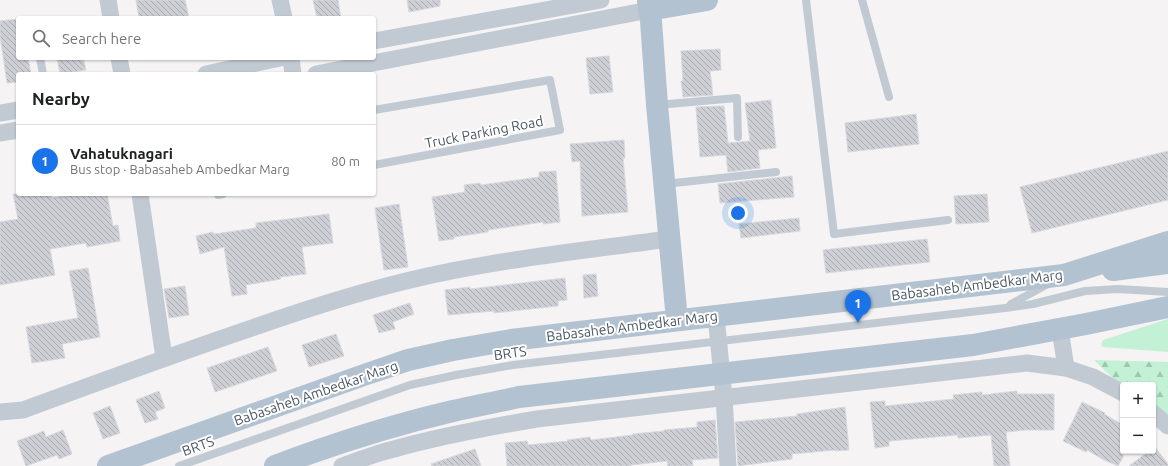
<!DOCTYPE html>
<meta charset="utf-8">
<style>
:root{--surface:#fff;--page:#f6f6f6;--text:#202124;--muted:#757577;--line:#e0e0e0;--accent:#1a73e8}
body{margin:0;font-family:Ubuntu,sans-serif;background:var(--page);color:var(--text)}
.controls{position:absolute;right:12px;bottom:12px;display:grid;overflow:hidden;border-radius:4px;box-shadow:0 1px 3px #0004}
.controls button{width:36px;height:36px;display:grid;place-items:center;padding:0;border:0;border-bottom:1px solid var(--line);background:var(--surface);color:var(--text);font:20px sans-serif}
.you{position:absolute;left:738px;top:213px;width:14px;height:14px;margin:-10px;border:3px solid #fff;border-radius:50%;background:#1a73e8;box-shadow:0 0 0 6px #1a73e833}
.badge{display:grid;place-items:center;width:26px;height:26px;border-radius:50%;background:var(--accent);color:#fff;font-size:13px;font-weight:700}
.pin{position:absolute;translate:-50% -33px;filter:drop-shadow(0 1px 2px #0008)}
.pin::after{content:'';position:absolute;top:21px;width:14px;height:12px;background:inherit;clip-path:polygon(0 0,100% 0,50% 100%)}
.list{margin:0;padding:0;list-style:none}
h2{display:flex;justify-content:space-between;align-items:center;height:52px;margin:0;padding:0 16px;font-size:17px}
h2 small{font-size:13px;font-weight:400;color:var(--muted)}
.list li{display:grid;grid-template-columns:26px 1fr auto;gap:12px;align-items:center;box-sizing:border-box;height:72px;padding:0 16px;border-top:1px solid var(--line)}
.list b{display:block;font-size:15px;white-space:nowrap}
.list p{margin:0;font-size:13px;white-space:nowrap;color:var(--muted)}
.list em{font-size:13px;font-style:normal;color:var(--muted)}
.icon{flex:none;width:22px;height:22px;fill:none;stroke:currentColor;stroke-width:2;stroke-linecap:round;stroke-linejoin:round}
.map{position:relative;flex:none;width:1168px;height:466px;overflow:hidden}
.search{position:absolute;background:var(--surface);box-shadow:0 1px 3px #0004;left:16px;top:16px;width:360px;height:44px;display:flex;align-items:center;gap:10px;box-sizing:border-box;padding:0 14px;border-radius:4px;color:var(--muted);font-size:15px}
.panel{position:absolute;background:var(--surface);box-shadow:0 1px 3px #0004;left:16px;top:72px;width:360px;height:124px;border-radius:4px}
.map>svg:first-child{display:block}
</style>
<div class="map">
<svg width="1168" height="466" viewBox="0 0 1168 466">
<defs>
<pattern id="forest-firs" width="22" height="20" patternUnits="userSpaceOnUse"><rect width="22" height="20" fill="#c3f1d5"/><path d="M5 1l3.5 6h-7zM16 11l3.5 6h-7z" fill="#a0c6b0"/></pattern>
<pattern id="building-back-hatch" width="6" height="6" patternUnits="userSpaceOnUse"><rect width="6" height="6" fill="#cdcfd5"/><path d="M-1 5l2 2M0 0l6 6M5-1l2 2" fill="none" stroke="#a8abb0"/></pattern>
</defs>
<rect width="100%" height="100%" fill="#f5f3f3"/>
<!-- green -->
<path fill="#c3f1d5" d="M1168,319v33l-65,-5 -2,-2 2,-5z"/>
<!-- forest -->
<path fill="url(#forest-firs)" d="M1094,360l74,2v70l-15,-14v-33h-30v3z"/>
<!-- building -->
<g fill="url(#building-back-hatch)" stroke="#d7d9de">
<path d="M136,0h49l4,18h-50z"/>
<path d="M313,0h25l3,18h-24z"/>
<path d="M407,0h33v6l-31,6z"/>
<path d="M18,19v39h10l3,16h-13v8l-11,1 -7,-47v-15z"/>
<path d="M720,49l1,21 -11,1 3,24 -30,2 -2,-16h2l-2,-30z"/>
<path d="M609,56l4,36 -23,2 -4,-36z"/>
<path d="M57,58h26l3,12 -26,4z"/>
<path d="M771,100l5,48 -18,2 2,18 -32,4 -2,-17 -26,2 -4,-50 28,-1 4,37 22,-2 -5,-38z"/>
<path d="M916,114l3,30 -71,8 -3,-29z"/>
<path d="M624,140l1,18h-2l5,54 -46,4 -2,-55 -8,1 -2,-18z"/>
<path d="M1168,151v49l-136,33 -12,-46z"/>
<path d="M556,171l4,51 -17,2v-2l-55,8v2l-34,5v2l-15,2 -7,-44 33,-5 -1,-7 16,-2 1,2 58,-8v-5z"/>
<path d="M792,176l2,21 -74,6 -2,-19z"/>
<path d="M13,194h38l1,4 25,-4h30l6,32 5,-1 2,16 -33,6 -1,-4 -36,6 5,26 -55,10v-63l18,-3z"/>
<path d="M987,194l2,28 -33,2 -2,-28z"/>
<path d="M399,204l9,63 -24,3 -9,-62z"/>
<path d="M329,214l4,29 -31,4 4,27 -26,3 1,2 -35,6 1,9 -15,2 -8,-49 -24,7 -4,-18 17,-4 1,2 42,-6v-5z"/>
<path d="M799,218l1,13 -59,7 -2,-14z"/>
<path d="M927,239l3,23 -104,11 -3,-23z"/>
<path d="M88,268l12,69 -38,7 3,14 -33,5 -6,-36 52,-9 -9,-47z"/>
<path d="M596,274l2,22 -14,2 -1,-23z"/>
<path d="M565,278l2,22 -9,1v5l-64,7v-2l-46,4 -3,-25 25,-3v2z"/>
<path d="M185,286l4,29 -20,3 -5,-29z"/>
<path d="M410,303l4,11 -21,8 2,7 -16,4 -6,-18z"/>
<path d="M336,334l8,22 -35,11 -7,-22z"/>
<path d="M268,347l9,24 -62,21 -8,-24z"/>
<path d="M159,391l6,17 -10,4 3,7 -13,4 -9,-23z"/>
<path d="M1017,391v3h37v36h-28l-20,2 4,34h-16l-3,-31 -33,3v-3l-69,6v5l-14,2 -5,-46 15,-1v5l69,-7 -1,-4 29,-3v3z"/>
<path d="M1082,402l23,11 -1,1 19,11v32l-5,9 -14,-6 -17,-10 -1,2 -23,-11z"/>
<path d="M110,406l10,27 -17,6 -10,-26z"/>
<path d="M845,407l4,43 -14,1v-1l-43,4v5l-54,7 -3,-44 62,-6v-2z"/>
<path d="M715,420l3,38 -26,2 1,6h-25l-1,-5 -36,4v1h-124l-2,-23 22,-2 1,4 40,-4 -1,-1 23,-3 1,3 42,-5v-1l31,-3v-1l33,-3v-5z"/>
<path d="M63,430l9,24 -13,5 -2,-4 -31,11 -9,-25 27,-10 2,6z"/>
<path d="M1155,447l13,17v2h-39l20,-15h4v-3z"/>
<path d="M475,449l6,17h-49l-1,-2z"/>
</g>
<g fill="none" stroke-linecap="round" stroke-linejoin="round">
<!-- lane -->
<g stroke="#c1cad2" stroke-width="8">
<path d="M806,0l28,234 114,-14"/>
<path d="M862,0l27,97"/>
<path d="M40,58l3,16"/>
<path d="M657,105l80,-7 1,39"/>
<path d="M374,110l176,-30 10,50 -186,35"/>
<path d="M665,184l111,-12"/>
<path d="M218,194v1l5,-1"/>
<path d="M1011,304l37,-20"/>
<path d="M179,466l231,-81 46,-10 57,-10 492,-57 28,-4 52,-13 33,-2 50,3"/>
</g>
<!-- street -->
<g stroke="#c1cad2" stroke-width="17">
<path d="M108,0l3,18"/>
<path d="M280,0l4,18"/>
<path d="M374,41l227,-41"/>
<path d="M119,58l3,16"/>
<path d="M291,58l2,16"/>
<path d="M206,74l74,-16"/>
<path d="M316,74l333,-64"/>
<path d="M0,113l18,-3"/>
<path d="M0,133l18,-3"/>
<path d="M140,194l24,164"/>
<path d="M716,316l8,81 4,69"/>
<path d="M1060,329l6,39"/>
<path d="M0,412l23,-2c76,-28 152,-56 229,-82 51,-18 101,-34 154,-47 86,-21 175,-30 263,-42"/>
<path d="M1153,413l15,13"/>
<path d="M342,466c17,-6 35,-13 52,-17 47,-13 95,-22 143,-30l490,-56 39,5 27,9 30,16"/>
</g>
<!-- primary -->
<g stroke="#b3c2d1" stroke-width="22">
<path d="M648,0l3,21 6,84 20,215"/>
<path d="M649,10l58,-10"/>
<path d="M1113,270l55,-7"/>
<path d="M108,466l256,-91 44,-15 45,-10 58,-10 553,-65 104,-33"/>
<path d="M275,466c58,-22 118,-41 178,-55 22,-5 44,-9 66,-14l454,-52 113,-21 82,-17"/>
</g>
</g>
<g text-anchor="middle" stroke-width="4" stroke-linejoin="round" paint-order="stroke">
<!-- street labels -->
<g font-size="14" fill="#4a5661" stroke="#fff">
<text transform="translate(484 132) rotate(-11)" y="5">Truck Parking Road</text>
<text transform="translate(977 285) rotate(-7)" y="5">Babasaheb Ambedkar Marg</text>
<text transform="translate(632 326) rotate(-7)" y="5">Babasaheb Ambedkar Marg</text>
<text transform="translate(510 353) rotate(-8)" y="5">BRTS</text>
<text transform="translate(316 393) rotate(-19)" y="5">Babasaheb Ambedkar Marg</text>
<text transform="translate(198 446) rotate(-20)" y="5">BRTS</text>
</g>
</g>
</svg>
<div class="controls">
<button>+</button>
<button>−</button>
</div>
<div class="you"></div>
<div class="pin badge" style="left:858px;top:323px">1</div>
<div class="search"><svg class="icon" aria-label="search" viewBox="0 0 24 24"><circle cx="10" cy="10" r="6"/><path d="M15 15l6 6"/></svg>Search here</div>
<section class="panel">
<h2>Nearby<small></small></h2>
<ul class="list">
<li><span class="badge">1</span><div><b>Vahatuknagari</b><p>Bus stop · Babasaheb Ambedkar Marg</p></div><em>80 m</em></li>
</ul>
</section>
</div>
